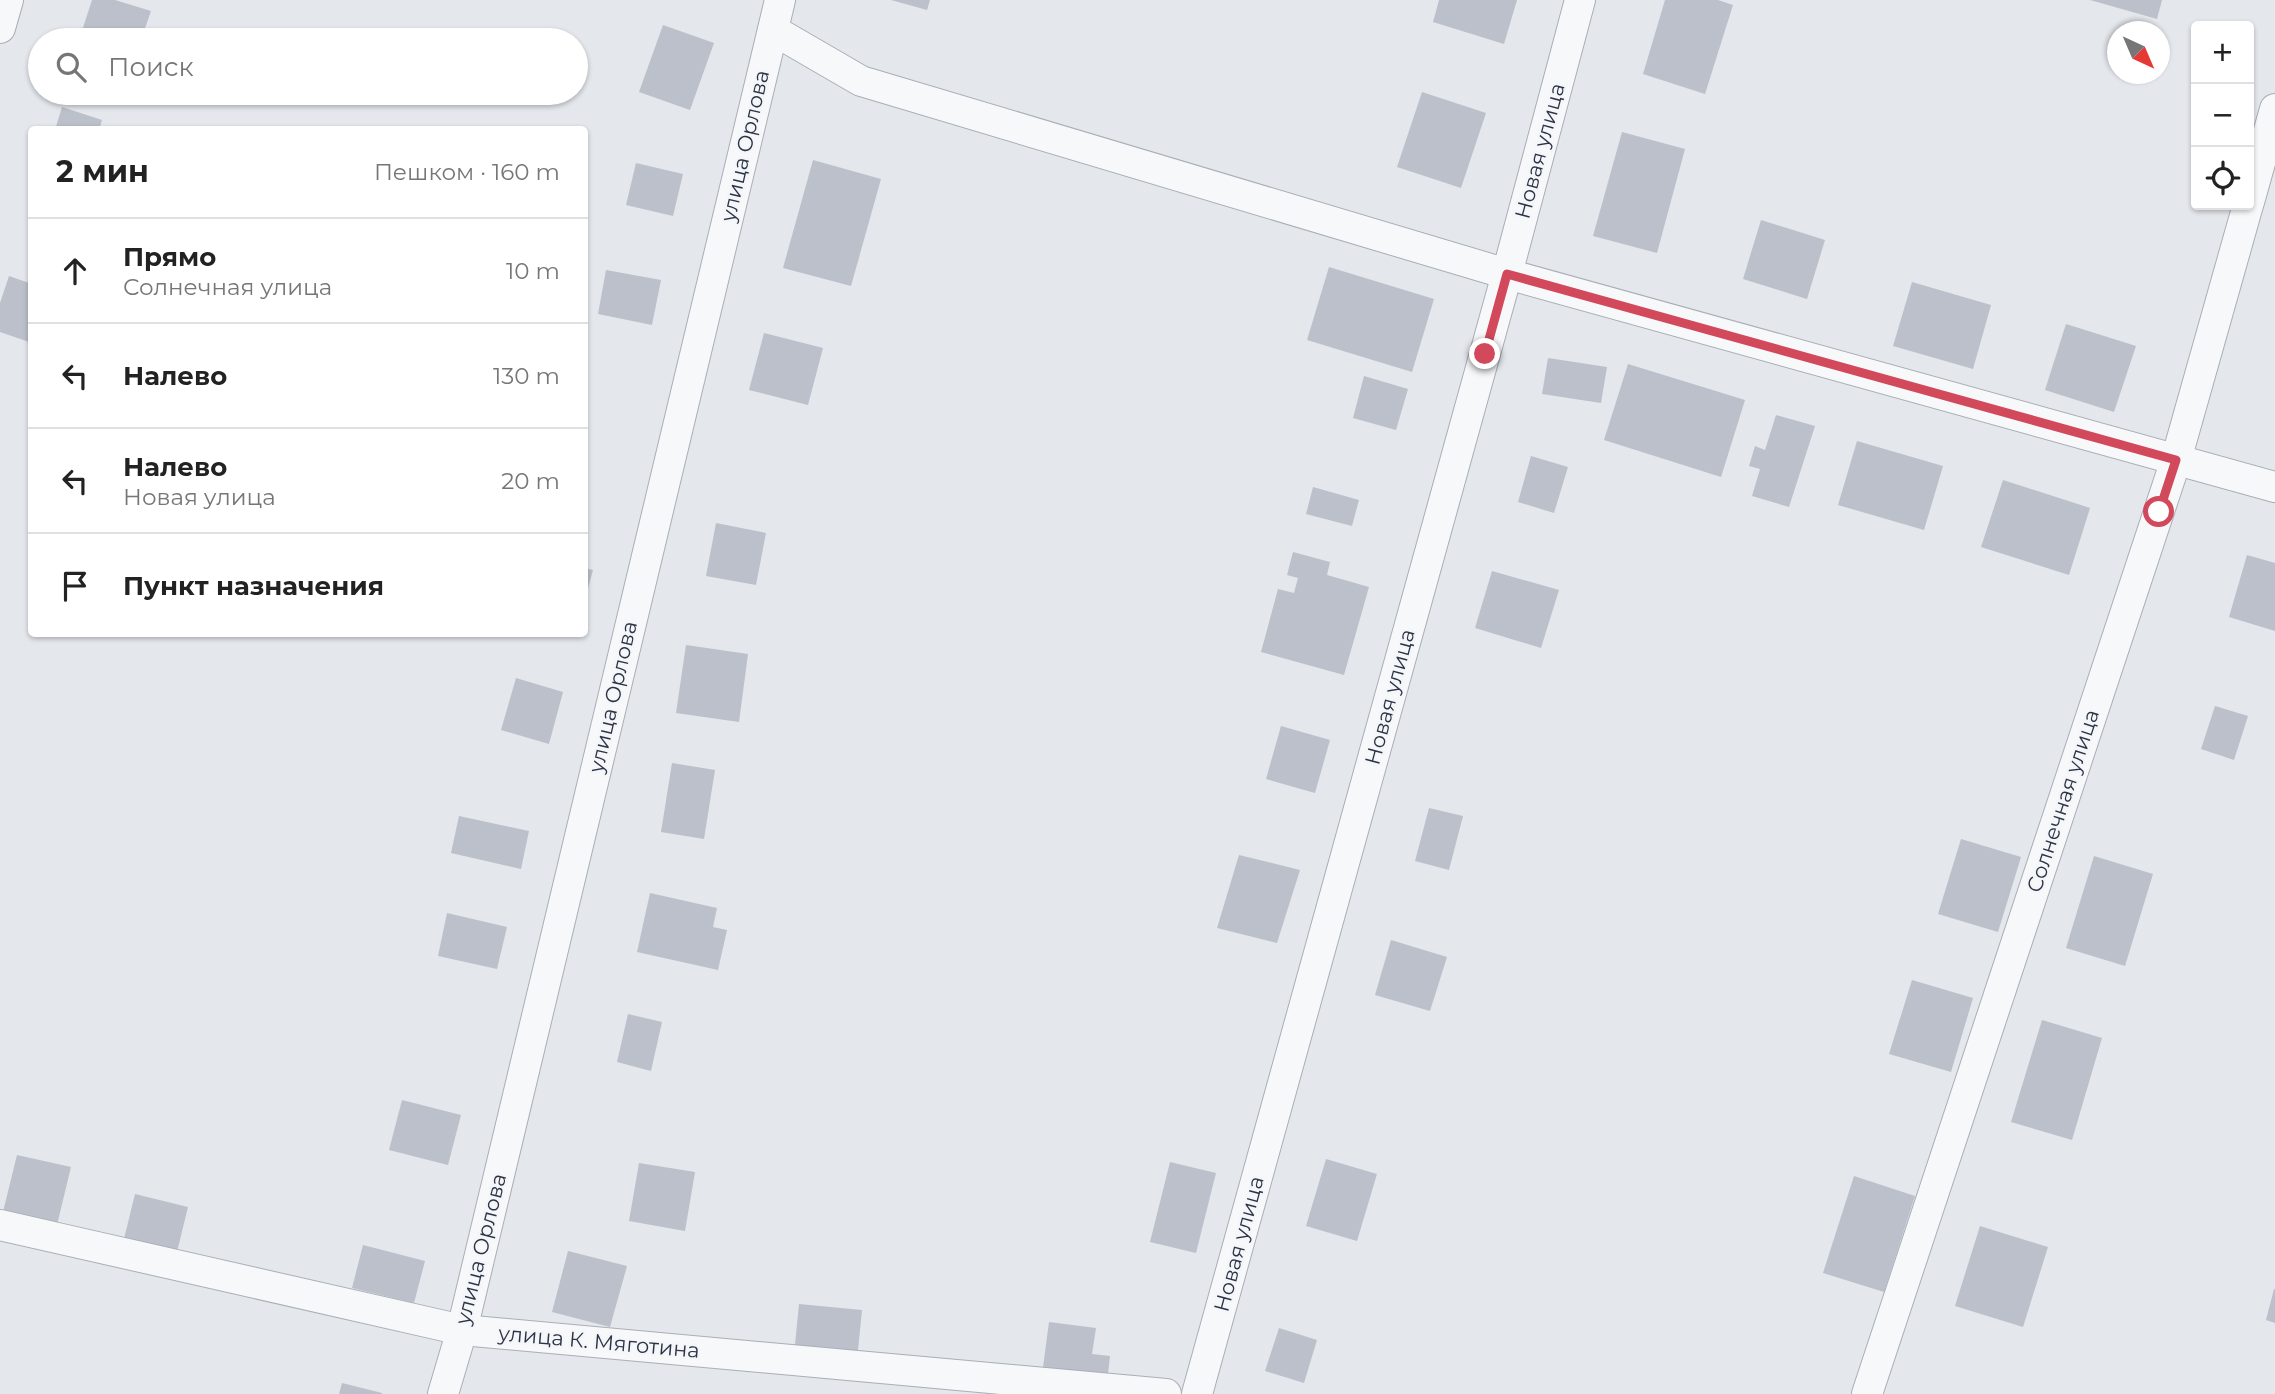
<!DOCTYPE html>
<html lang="ru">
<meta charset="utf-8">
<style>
:root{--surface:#fff;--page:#f2f2f2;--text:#222;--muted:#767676;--line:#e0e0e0}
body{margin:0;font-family:Montserrat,sans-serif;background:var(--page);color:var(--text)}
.controls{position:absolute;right:21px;top:21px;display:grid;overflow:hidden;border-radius:7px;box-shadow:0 2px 5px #0004}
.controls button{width:63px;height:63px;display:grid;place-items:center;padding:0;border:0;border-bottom:2px solid var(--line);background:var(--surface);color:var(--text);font:35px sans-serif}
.compass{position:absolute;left:2107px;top:21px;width:63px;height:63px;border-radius:50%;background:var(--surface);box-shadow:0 2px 5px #0004;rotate:136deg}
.stop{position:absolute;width:21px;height:21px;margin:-16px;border:5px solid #d1495b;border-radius:50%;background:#fff}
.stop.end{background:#d1495b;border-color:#fff;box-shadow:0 2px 7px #0008}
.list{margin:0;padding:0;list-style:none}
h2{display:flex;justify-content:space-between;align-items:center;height:91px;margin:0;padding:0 28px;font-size:30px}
h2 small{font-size:23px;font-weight:400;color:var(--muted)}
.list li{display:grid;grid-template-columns:46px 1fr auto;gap:21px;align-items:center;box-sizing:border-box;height:105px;padding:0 28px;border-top:2px solid var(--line)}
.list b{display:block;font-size:26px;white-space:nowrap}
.list p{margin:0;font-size:23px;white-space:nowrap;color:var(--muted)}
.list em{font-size:23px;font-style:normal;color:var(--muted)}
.icon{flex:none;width:38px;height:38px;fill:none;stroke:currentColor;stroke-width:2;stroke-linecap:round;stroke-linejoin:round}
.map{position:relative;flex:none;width:2275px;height:1394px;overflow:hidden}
.search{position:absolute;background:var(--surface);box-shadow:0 2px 5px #0004;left:28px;top:28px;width:560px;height:77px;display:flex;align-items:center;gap:18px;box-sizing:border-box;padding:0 24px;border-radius:38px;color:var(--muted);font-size:26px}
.panel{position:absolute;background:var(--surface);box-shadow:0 2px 5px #0004;left:28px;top:126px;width:560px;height:511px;border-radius:7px}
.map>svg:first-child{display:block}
</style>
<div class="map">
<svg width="2275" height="1394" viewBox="0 0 2275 1394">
<rect width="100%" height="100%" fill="#e4e7ec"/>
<!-- building -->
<g fill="#bbc0ca">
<path d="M92,0h23l36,11 -10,29h-62z"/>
<path d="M891,0h39l-3,10z"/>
<path d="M1439,0h78l-13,44 -71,-22z"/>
<path d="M1665,0h53l15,5 -28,89 -62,-20z"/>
<path d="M2090,0h72l-5,19z"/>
<path d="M663,25l51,18 -24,67 -51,-18z"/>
<path d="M1422,92l64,21 -25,75 -64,-21z"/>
<path d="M62,107l40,13 -3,10h-44z"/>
<path d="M1622,132l63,17 -28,104 -64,-17z"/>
<path d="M813,160l68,19 -30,107 -68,-18z"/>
<path d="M636,163l47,11 -10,42 -47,-11z"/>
<path d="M1761,220l64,20 -18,59 -64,-20z"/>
<path d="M1329,267l105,32 -22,73 -105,-32z"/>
<path d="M606,270l55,10 -9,45 -54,-11z"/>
<path d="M9,276l23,8v59l-32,-11v-29z"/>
<path d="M1912,282l79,23 -18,64 -80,-23z"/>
<path d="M2066,324l70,22 -22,66 -69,-22z"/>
<path d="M764,333l59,15 -15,57 -59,-15z"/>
<path d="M1548,358l59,9 -6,36 -59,-9z"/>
<path d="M1628,364l117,36 -24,77 -117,-37z"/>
<path d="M1364,376l44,13 -12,41 -43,-12z"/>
<path d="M1776,415l39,11 -26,81 -37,-11 8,-27 -11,-3 6,-20 10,4z"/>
<path d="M1857,441l86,25 -19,64 -86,-25z"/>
<path d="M1531,456l37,11 -14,46 -36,-11z"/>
<path d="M2003,480l87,28 -21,67 -88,-28z"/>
<path d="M1313,487l46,13 -7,26 -46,-12z"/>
<path d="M716,523l50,10 -10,52 -50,-9z"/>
<path d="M1293,552l37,10 -3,13 42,12 -25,88 -83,-23 17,-63 16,4 4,-15 -11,-3z"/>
<path d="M2247,555l28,8v68l-46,-14z"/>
<path d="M584,568l9,2 -8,29h-1z"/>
<path d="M1492,571l67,19 -18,58 -66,-20z"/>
<path d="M686,645l62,9 -9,68 -63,-9z"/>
<path d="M516,678l47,14 -14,52 -48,-14z"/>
<path d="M2215,706l33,10 -14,44 -33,-11z"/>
<path d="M1281,726l49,14 -15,53 -49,-14z"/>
<path d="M672,763l43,7 -11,69 -43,-7z"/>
<path d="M1429,808l34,8 -14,54 -34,-9z"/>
<path d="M459,816l70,15 -8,38 -70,-16z"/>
<path d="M1961,839l60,18 -23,75 -60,-18z"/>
<path d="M1239,855l61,15 -23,73 -60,-15z"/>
<path d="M2094,856l59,18 -28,92 -59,-18z"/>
<path d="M650,893l67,15 -4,19 14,3 -9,40 -81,-18z"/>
<path d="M447,913l60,14 -10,42 -59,-13z"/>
<path d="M1391,940l56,17 -17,54 -55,-16z"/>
<path d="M1912,980l61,18 -22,74 -62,-18z"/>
<path d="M628,1014l34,8 -11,49 -34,-9z"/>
<path d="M2042,1020l60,18 -30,102 -61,-18z"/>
<path d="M402,1100l59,15 -13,50 -59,-15z"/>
<path d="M17,1155l54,12 -15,62 -54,-13z"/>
<path d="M1326,1159l51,15 -20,67 -51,-15z"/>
<path d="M1170,1162l46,11 -20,80 -46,-11z"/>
<path d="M639,1163l56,9 -10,59 -56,-10z"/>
<path d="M1854,1176l61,20 -31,96 -61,-19z"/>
<path d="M135,1194l53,13 -12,49 -53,-13z"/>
<path d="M1980,1226l68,21 -25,80 -68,-21z"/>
<path d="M363,1245l62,16 -11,42 -62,-15z"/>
<path d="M568,1251l59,15 -17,61 -58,-15z"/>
<path d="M2274,1289h1v34l-9,-3z"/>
<path d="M799,1304l63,6 -5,50 -63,-5z"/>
<path d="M1049,1322l47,6 -4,26 18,2 -3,27 -65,-8z"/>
<path d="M1279,1328l38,12 -13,43 -39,-12z"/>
<path d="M342,1383l40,10v1h-43z"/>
</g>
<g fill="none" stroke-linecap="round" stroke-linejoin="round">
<!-- street casing -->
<g stroke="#a9aeb7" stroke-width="32">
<g id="street">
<path d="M0,28l8,-28"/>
<path d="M773,30l88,51 646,193 768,213"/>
<path d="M2249,202l26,-93"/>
<path d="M0,1225l462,105 704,64"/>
<path d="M443,1394l19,-64 318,-1330"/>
<path d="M1197,1394l310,-1120 73,-274"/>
<path d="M1867,1394l309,-934 72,-255"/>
</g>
</g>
<!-- street -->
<use href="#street" stroke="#f7f8fa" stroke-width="30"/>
</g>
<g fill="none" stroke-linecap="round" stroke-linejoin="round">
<!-- route -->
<path stroke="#d1495b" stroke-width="9" d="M1485,354l22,-80 669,186 -17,52"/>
</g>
<g text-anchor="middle" stroke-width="5" stroke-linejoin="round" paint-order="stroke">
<!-- street labels -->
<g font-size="21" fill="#2b3445" stroke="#f4f6f9">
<text transform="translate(745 146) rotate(-77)" y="7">улица Орлова</text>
<text transform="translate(1540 151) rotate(-75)" y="7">Новая улица</text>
<text transform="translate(613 697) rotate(-77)" y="7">улица Орлова</text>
<text transform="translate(1390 697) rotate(-75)" y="7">Новая улица</text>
<text transform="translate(2063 801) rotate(-72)" y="7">Солнечная улица</text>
<text transform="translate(1239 1244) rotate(-75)" y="7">Новая улица</text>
<text transform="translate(481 1249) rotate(-76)" y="7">улица Орлова</text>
<text transform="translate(599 1342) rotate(5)" y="7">улица К. Мяготина</text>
</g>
</g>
</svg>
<div class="controls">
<button>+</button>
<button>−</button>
<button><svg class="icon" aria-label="locate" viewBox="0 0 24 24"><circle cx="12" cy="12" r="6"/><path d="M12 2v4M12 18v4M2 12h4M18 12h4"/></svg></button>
</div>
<svg class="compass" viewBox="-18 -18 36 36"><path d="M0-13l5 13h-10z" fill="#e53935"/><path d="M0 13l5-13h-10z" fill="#767676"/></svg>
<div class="stop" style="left:2159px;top:512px"></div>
<div class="stop end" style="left:1485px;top:354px"></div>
<div class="search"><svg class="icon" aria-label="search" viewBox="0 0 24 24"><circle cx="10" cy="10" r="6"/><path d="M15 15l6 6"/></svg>Поиск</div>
<section class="panel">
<h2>2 мин<small>Пешком · 160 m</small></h2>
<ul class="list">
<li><svg class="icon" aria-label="ahead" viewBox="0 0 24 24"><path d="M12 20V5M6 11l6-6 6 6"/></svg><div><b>Прямо</b><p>Солнечная улица</p></div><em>10 m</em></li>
<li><svg class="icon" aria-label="left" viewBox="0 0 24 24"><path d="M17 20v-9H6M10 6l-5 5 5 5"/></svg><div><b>Налево</b></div><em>130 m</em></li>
<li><svg class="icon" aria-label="left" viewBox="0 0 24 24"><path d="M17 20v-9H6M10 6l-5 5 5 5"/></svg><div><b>Налево</b><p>Новая улица</p></div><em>20 m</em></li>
<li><svg class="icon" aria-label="arrive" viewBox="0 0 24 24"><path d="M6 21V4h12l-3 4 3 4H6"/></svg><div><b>Пункт назначения</b></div></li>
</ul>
</section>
</div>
